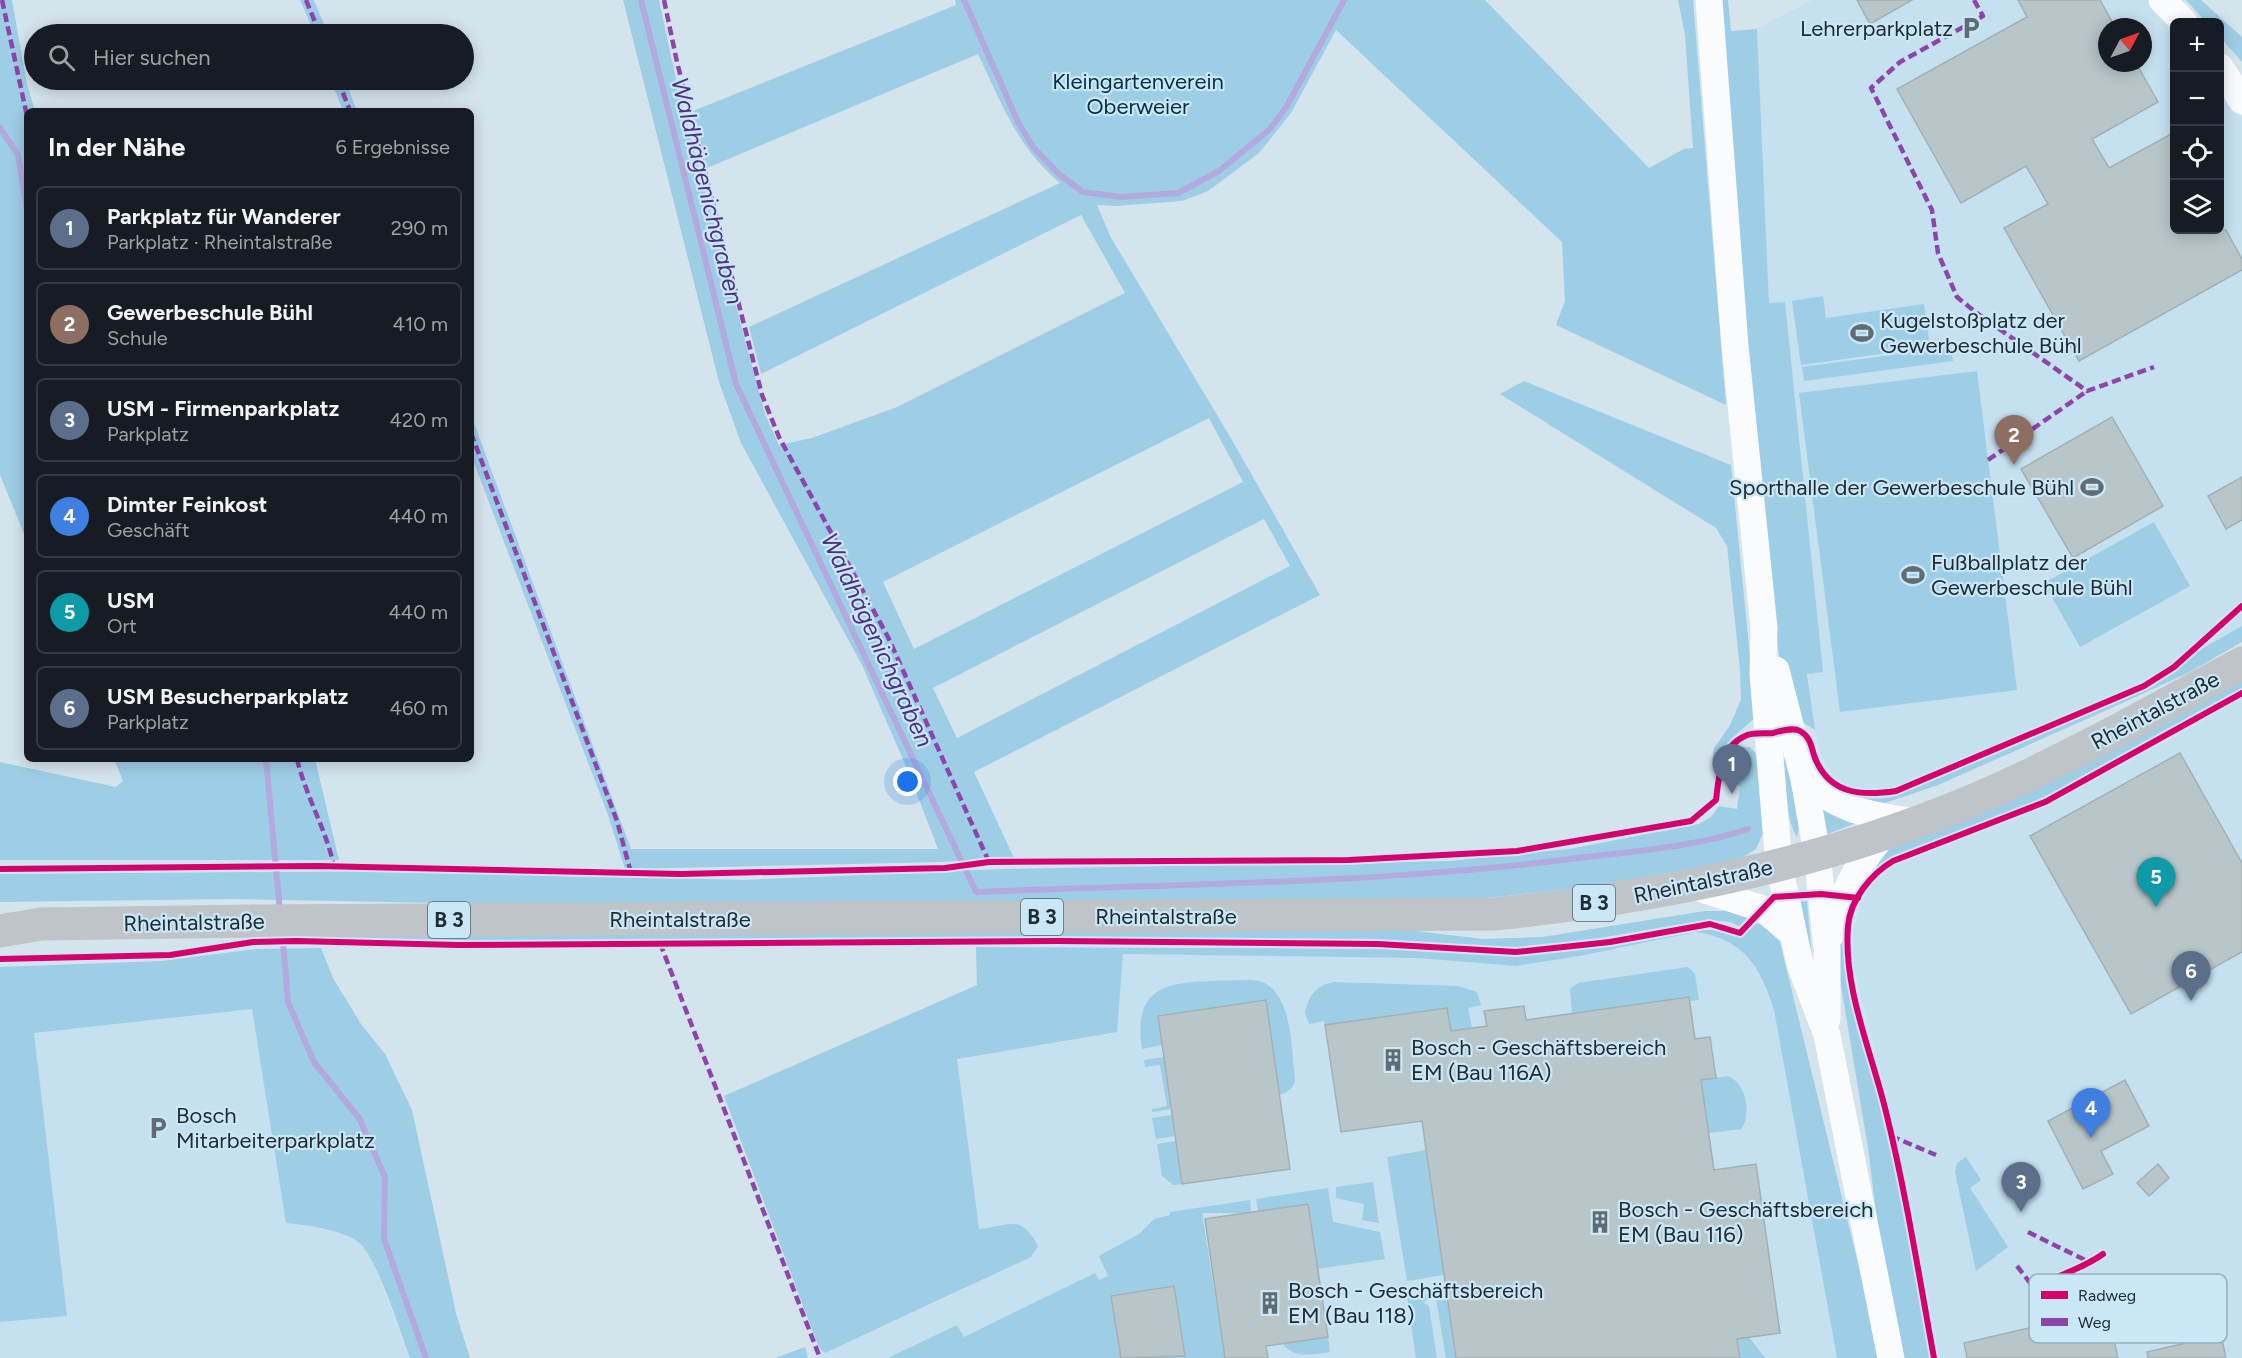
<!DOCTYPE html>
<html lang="de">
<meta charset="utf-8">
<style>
:root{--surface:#171b24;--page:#242831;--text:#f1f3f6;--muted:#9ea1a6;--line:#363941;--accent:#d93025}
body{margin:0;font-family:Figtree,sans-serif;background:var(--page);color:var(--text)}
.controls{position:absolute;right:18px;top:18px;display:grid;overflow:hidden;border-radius:9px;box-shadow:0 3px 15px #0003}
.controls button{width:54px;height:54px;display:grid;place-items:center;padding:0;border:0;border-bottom:2px solid var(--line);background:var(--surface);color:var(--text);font:30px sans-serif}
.compass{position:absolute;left:2098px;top:18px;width:54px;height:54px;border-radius:50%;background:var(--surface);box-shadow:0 3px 15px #0003;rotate:49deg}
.you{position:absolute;left:908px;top:782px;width:21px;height:21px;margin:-15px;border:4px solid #fff;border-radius:50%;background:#1a73e8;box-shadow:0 0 0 9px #1a73e833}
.badge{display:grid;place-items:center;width:39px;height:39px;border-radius:50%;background:var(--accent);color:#fff;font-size:20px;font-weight:700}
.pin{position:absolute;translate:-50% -50px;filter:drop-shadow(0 2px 3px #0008)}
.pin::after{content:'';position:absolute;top:32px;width:21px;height:18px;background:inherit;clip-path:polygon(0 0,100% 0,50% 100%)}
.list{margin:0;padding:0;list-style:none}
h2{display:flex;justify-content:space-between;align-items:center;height:78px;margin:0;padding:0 24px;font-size:26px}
h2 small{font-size:20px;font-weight:400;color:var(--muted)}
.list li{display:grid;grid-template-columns:39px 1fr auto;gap:18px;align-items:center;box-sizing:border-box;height:84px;margin:0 12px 12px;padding:0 12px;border:2px solid var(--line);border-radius:9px}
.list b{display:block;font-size:22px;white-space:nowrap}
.list p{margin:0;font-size:20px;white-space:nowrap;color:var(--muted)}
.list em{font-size:20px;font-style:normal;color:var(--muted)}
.icon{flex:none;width:33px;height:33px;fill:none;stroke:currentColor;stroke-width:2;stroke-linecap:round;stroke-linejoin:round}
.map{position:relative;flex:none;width:2242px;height:1358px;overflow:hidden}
.search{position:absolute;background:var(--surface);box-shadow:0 3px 15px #0003;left:24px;top:24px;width:450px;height:66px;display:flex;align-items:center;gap:15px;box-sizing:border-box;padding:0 21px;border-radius:33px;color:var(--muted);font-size:22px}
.panel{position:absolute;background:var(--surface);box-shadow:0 3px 15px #0003;left:24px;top:108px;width:450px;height:654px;border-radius:9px}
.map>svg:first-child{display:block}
</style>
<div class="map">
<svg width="2242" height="1358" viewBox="0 0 2242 1358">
<rect width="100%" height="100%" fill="#d4e4ec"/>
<!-- built -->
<g fill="#c5e0ef" fill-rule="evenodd">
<path d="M1812,0h339l23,27v203h46v-148l22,35v509l-99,55 -248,106 -25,4 -22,-5 -17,-13 -10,-16 -8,-38 -44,-416 -12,-274zM2107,27h36v36h-36z"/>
<path d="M2242,697v661h-304l-33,-183 -51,-207 -2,-35 9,-30 15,-26 17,-12 155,-61 122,-64z"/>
<path d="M1696,932l28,6 12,8 15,12 15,26 8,26 63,348h-1023l154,-70 -35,-284 44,-19 -1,-38 147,7 295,4 98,8 63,-10z"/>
<path d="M253,1009l33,214 39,5 34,14 14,19 37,97h-410v-36l67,-6 -34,-283z"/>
</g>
<!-- green -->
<g fill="#9ecde6" fill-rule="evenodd">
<path d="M0,0h12l15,84 8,27h-8v430l-27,-66z"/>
<path d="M300,0h14l14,34h-13z"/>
<path d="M623,0h36l20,93 86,321 14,31 33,-7 85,-31 228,-114 -44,-78 -320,159 -12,-47 311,-144c-42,-34 -59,-81 -82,-129l-271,114 -14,-57 263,-106 -1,-5h530l164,168 35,-19 9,-1 -8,-113 -7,-35h15l33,405 -170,-80 9,-24 -3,-59 -226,-212 -45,83 -32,40 -51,38 -26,10 -66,5 -19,-1 13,31 122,204 88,155 -346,177 40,86 -73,4 -316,7 -17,-54 -137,-360v-40l160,434h307l-30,-78 -46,-106 -121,-222 -22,-61zM1209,418l34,64 -329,167 -31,-67zM1264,519l26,47 -333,172 -24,-50z"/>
<path d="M1716,0h12l3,31 26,-2 12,274 16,-1 38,370 -16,2 8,56 -16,-10 -16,-40 -21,-136z"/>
<path d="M2186,0h15l41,37v25l-22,-25v-15h-14z"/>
<path d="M331,80h14l12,31h-14z"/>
<path d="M1823,296l3,22 98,-14 6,43 -129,18 -9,-64z"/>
<path d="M1951,347l2,14 -149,20 -2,-14z"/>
<path d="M1977,371l40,319 -177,22 -41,-319z"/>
<path d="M1524,381l207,84 25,252 -36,32 -8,12 2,-13 15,-21 12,-27 -1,-31 -13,-123 -11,-18 -216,-134z"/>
<path d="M2154,522l36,64 -110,61 -36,-64z"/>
<path d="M2242,626v16l-54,31 -81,37 -169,75 -53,18 -16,4 -50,-20 -3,-16c17,25 48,31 76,26l257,-109 22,-14 27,-23z"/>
<path d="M2242,679v9l-48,29 -138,76 -180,74 8,-15z"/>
<path d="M1742,747h8l10,11 3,75 -7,16 -18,11 -142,26 -146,16 -739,6 -478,-9 -233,3v-28l408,-3 335,9 259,-11 448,-8 119,-12 130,-25 12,-7 8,-11 18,3 3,-22 -13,-14 7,-22z"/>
<path d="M1789,758l11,66 -3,13c-13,-22 -10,-52 -15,-77z"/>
<path d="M114,759h201l24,101h-339v-98l116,25 7,-6z"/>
<path d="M1817,803l47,17 -39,15z"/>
<path d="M1807,901l5,58 -15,-57z"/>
<path d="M1705,911h31l12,6 -6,10 18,-4 20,19 101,416h-44l-63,-348c-14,-44 -30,-71 -78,-78l-117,24 -63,10 -98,-8 -295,-4 -6,78 -160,27 22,170c30,-3 42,-16 59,17l-7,11 -206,96 -6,-5 -95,-252 253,-111 -1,-38 440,2 89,7 84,-8 108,-19 28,2 16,-4 -11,-5 -24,-2 -190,32 -140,-12 -320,-2 -583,4 -175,-6 1102,-7 82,10 60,-2z"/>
<path d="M1838,935l6,4c1,61 24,115 38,173 19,81 33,164 48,246h-30l-15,-72 -17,-138 -31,-186z"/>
<path d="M321,948l12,30 28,46 24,30 27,56 44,203 14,45h-60c-9,-24 -34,-105 -53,-117 -22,-13 -46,-15 -71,-18l-34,-214 -218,24 33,283 -67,6v-355l161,-6 95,-12z"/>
<path d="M1688,967l7,7 4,26 -9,1 -1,-4 -117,17 -2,-25 8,-6z"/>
<path d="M1259,981c34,10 32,68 36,98 0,8 -8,14 -16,16l-13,-95 -108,15 4,30 -20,4c-9,-59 21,-67 71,-68 15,0 32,-2 46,0z"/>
<path d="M1334,982l124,4 19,6 4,13 -13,3 4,20 -21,3 -4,-23 -122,17 -1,-4 -15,3 -4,-11c4,-18 11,-28 29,-31z"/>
<path d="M1164,1057l7,52 -19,3v-3l15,-3 -7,-41 -15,2 -1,-7z"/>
<path d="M1727,1076c19,5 25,39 14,53l-32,4 -8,-53z"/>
<path d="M1172,1115l3,21 -19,3 -4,-21z"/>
<path d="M1176,1141l6,43 -9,1 -11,-9 -5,-32z"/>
<path d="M1426,1150l18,125 -37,6 -20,-124z"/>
<path d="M1966,1157l15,23 -11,8 38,59 -32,24 -21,-99 2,-9z"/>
<path d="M1373,1182l6,41 -17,-3 2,-16 -28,-6v-11z"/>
<path d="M1328,1188l5,34 47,10 5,27 -68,10 -59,-58 -2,-12z"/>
<path d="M1250,1200l1,13h-49l23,145h-337l69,-33 7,12 131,-64 4,7 9,-4 -9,-20 40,-22 15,-15 16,-4v-3z"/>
<path d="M1446,1291l10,67h-10l-11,-65z"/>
<path d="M1428,1294v4l-4,5 5,3 8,52h-21l-9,-61z"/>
<path d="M1328,1337l2,15c-18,3 -38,6 -47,-8z"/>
<path d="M1749,1337l16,21h-25l-2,-20z"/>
<path d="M805,1347l3,11h-33z"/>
</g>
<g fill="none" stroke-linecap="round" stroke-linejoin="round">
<!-- stream -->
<g stroke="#b2aadf" stroke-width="6">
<path d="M641,0l95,384 240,508c197,-8 397,-8 594,-33 56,-7 126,-12 178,-30"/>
<path d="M964,0l54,122 15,25 27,28 23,17 38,5 57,-4 41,-22 51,-42 17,-23 57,-106"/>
<path d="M0,128l18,27 9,55"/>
<path d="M266,759l14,153"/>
<path d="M282,931l6,71 26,60 45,56 26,59 -1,62 42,119"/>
</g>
</g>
<!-- building -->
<g fill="#b8c6ca" stroke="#a2b0b4" stroke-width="1.5">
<path d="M1857,0h55l-42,24z"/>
<path d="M2018,0h82l15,27h-8v36h29l22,39 -66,37 17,29 66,-36v98h51l16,29v11l-163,91 -75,-133 44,-24 -22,-38 -65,37 -64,-114 130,-72z"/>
<path d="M2112,417l51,89 -90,52 -52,-89z"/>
<path d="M2242,477v43l-16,9 -18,-33z"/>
<path d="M2180,753l62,110v89l-111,62 -101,-178z"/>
<path d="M1689,997l6,42 15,-2 6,41 -15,2 13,90 42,-6 24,169 -43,6 3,19h-284l-34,-237 -81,11 -16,-107 122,-17 4,23 36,-5 -3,-15 40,-5 2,14z"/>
<path d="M1266,1000l24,169 -108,15 -24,-168z"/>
<path d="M2125,1080l24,46 -48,25 12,23 -30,15 -35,-68z"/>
<path d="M2158,1164l11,14 -20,18 -12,-13z"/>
<path d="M1308,1204l20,133 -62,9 2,12h-43l-20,-139z"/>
<path d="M2100,1281l18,77h-151l-3,-15 86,-20 -7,-29z"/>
<path d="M1174,1286l11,70 -64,2 -10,-62z"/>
<path d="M2221,1335l5,23h-78l-1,-6z"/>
</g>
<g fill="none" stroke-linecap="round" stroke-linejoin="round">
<!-- minor -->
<g stroke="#f9fbfc" stroke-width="27">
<path d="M1709,0l26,346 29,282 -1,46 16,191 21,99 27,71 64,323"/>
<path d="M2162,0l22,22"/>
<path d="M2220,67l22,34"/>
<path d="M1776,670l28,109 13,75 10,94v71"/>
<path d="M1804,779c37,33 63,35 110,43"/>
<path d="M1693,886l70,23 30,24"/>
<path d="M1831,935c12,-46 23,-64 53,-101"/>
</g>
<!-- major -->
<path stroke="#bec4c8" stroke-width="33" d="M0,931l41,-7 213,-3 1240,-7c172,-17 344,-53 503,-124 84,-38 164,-83 245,-127"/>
<!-- quiet -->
<g stroke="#8e44ad" stroke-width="4.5" stroke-dasharray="9 4.5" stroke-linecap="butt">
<path d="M2,0l25,116"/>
<path d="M306,0l14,34"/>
<path d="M664,0l13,62 85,333 17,42 109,200 101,225"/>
<path d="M1974,0l9,16 -83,46 -29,26 61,122 6,43 19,44 17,14 113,80 67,-24"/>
<path d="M338,80l12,31"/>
<path d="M471,433l146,388 14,52"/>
<path d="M1988,460l99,-69"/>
<path d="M297,759c9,38 30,72 37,108"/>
<path d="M660,943l160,415"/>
<path d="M1891,1136l45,19"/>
<path d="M2028,1232l63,31"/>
<path d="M2017,1266l17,22"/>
</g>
<!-- cycleway casing -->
<g stroke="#cae7f7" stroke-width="10">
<g id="cycleway">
<path d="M0,869l318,-3 363,8 264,-6 44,-6 360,-2 168,-9 174,-30 25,-21c3,-24 4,-53 29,-64 7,-4 19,-2 28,-3 8,-2 20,-6 27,-2 11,6 11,16 15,27 15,37 47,38 81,33l248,-105 30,-19 68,-61"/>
<path d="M0,959l170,-4 83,-13 43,-1 162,4 599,-4 321,3 138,8 94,-10 100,-18 30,9 34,-36 47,-3 37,4"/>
<path d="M2041,1317l-7,-29c23,-13 47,-18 69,-34"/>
<path d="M1934,1358c-15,-82 -28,-165 -48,-246 -14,-59 -43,-123 -38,-186 2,-26 23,-52 45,-65l152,-59 197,-109"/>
</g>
</g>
<!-- cycleway -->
<use href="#cycleway" stroke="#d6006c" stroke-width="6"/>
</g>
<!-- icons -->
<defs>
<g id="parking-bare" transform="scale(1.8)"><path d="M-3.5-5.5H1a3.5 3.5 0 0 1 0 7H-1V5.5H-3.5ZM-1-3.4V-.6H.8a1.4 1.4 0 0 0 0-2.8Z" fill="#606c73" stroke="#cae7f7" stroke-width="2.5" paint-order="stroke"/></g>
<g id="stadium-bare" transform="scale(1.8)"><path d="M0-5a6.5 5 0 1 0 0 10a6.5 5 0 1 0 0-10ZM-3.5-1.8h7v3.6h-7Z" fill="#606c73" stroke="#cae7f7" stroke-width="2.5" paint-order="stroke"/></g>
<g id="building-bare" transform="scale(1.8)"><path d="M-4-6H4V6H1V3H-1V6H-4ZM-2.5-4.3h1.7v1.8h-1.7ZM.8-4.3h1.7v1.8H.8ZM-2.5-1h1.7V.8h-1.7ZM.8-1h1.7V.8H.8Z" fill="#606c73" stroke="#cae7f7" stroke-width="2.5" paint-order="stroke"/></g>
</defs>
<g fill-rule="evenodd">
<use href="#parking-bare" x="1971" y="28"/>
<use href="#stadium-bare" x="1862" y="333"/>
<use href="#stadium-bare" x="2092" y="487"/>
<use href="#stadium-bare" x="1913" y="575"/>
<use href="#building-bare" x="1393" y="1060"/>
<use href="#parking-bare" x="158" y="1128"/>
<use href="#building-bare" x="1600" y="1222"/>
<use href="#building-bare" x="1270" y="1303"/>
</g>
<g text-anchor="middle" stroke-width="4.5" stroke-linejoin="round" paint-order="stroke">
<!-- shield labels -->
<g fill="#cae7f7" stroke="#54646d" stroke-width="1.5">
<rect x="1573" y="885" width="42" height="36" rx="4.5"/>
<rect x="1021" y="899" width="42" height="36" rx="4.5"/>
<rect x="428" y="902" width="42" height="36" rx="4.5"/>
</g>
<g font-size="21" font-weight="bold" fill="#212c32">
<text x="1594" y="910">B 3</text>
<text x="1042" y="924">B 3</text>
<text x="449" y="927">B 3</text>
</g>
<!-- poi labels -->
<g font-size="22" fill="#212c32" stroke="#cae7f7" text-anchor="start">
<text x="1953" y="36" text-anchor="end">Lehrerparkplatz</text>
<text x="1880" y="328">Kugelstoßplatz der<tspan x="1880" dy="25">Gewerbeschule Bühl</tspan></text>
<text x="2074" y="495" text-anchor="end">Sporthalle der Gewerbeschule Bühl</text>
<text x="1931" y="570">Fußballplatz der<tspan x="1931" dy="25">Gewerbeschule Bühl</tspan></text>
<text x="1411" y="1055">Bosch - Geschäftsbereich<tspan x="1411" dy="25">EM (Bau 116A)</tspan></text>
<text x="176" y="1123">Bosch<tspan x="176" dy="25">Mitarbeiterparkplatz</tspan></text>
<text x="1618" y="1217">Bosch - Geschäftsbereich<tspan x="1618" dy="25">EM (Bau 116)</tspan></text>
<text x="1288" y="1298">Bosch - Geschäftsbereich<tspan x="1288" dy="25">EM (Bau 118)</tspan></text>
</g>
<!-- park labels -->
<g font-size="22" fill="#062e41" stroke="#cae7f7">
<text x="1138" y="89">Kleingartenverein<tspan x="1138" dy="25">Oberweier</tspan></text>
</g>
<!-- street labels -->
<g font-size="22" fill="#212c32" stroke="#cae7f7">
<text transform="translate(2155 710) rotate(-28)" y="8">Rheintalstraße</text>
<text transform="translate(1703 881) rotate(-12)" y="8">Rheintalstraße</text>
<text x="1166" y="924">Rheintalstraße</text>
<text x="680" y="927">Rheintalstraße</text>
<text transform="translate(194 922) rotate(-1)" y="8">Rheintalstraße</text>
</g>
<!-- water labels -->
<g font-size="24" font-style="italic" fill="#4d2f83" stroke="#cae7f7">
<text transform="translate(707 191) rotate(76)" y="8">Waldhägenichgraben</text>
<text transform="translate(877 640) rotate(65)" y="8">Waldhägenichgraben</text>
</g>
</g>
<!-- legend -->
<rect x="2029" y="1274" width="198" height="69" rx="9" fill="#cae7f7" stroke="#97afbc" stroke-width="1.5"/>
<rect x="2041" y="1291" width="27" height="8" fill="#d6006c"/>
<rect x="2041" y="1318" width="27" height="8" fill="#8e44ad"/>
<g font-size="16" fill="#212c32">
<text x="2078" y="1301">Radweg</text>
<text x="2078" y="1328">Weg</text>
</g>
</svg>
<div class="controls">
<button>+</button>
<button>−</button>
<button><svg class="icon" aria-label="locate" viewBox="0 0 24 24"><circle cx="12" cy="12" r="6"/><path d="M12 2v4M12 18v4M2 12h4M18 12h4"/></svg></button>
<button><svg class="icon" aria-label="layers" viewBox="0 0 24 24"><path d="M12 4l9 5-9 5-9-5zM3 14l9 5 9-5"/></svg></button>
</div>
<svg class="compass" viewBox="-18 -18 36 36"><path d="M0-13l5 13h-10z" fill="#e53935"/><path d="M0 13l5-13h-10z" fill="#9ea1a6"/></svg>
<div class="you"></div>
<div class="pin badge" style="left:1732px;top:794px;background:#5c6f8a">1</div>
<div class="pin badge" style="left:2014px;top:465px;background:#8d6e63">2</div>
<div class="pin badge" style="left:2021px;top:1212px;background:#5c6f8a">3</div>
<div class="pin badge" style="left:2091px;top:1138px;background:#3f7fe0">4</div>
<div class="pin badge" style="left:2156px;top:907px;background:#0f9aa8">5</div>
<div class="pin badge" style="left:2191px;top:1001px;background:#5c6f8a">6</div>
<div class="search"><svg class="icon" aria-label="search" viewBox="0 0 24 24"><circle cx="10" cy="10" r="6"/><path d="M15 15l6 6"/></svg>Hier suchen</div>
<section class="panel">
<h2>In der Nähe<small>6 Ergebnisse</small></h2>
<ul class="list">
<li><span class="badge" style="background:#5c6f8a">1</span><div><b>Parkplatz für Wanderer</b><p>Parkplatz · Rheintalstraße</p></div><em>290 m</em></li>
<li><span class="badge" style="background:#8d6e63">2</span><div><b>Gewerbeschule Bühl</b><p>Schule</p></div><em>410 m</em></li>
<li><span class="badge" style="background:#5c6f8a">3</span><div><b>USM - Firmenparkplatz</b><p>Parkplatz</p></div><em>420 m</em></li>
<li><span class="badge" style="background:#3f7fe0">4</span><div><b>Dimter Feinkost</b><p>Geschäft</p></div><em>440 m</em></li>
<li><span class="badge" style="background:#0f9aa8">5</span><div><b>USM</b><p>Ort</p></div><em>440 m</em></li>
<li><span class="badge" style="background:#5c6f8a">6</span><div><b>USM Besucherparkplatz</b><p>Parkplatz</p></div><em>460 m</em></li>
</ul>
</section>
</div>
